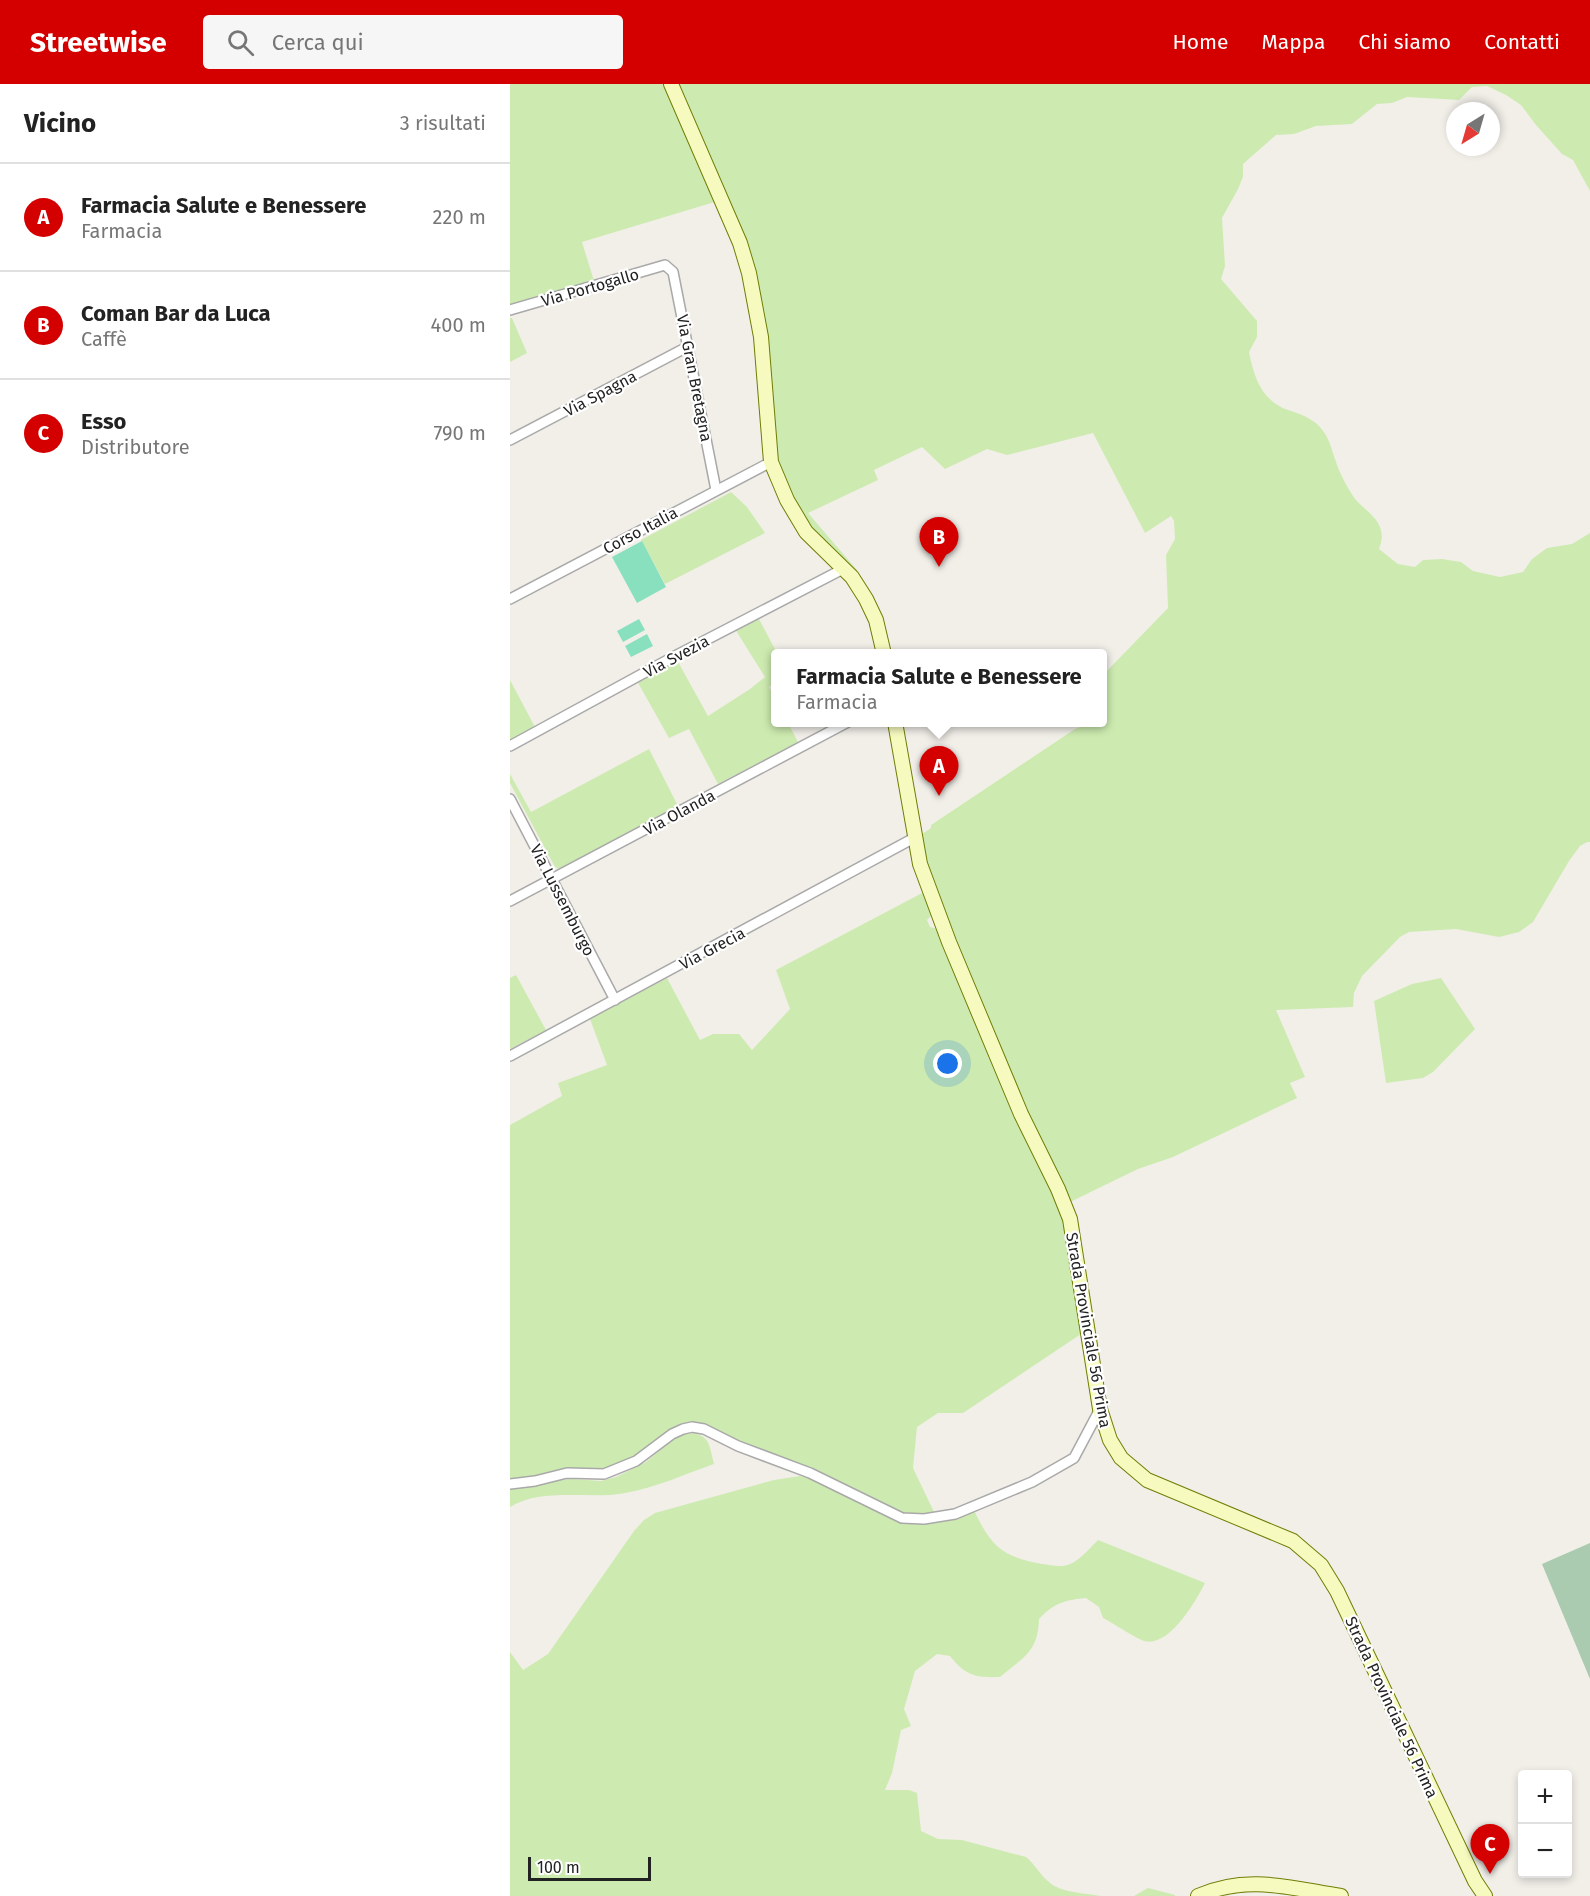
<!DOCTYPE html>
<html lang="it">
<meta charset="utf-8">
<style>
:root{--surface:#fff;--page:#f6f6f6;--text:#222;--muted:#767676;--line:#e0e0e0;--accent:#d40000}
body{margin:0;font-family:"Fira Sans",sans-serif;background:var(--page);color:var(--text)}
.controls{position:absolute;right:18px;bottom:18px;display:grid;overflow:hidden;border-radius:6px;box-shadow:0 3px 9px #0003}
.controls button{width:54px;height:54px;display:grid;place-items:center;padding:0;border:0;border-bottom:2px solid var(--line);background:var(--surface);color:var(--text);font:30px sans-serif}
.compass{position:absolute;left:936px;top:18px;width:54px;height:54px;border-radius:50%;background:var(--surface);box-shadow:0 3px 9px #0003;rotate:217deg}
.scale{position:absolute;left:18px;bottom:15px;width:123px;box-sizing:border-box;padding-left:6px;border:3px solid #222;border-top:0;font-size:16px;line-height:21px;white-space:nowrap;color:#222;-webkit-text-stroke:4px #fff;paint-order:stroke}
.you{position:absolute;left:438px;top:980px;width:21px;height:21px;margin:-15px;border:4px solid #fff;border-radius:50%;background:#1a73e8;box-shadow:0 0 0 9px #1a73e833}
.badge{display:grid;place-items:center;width:39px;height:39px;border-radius:50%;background:var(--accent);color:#fff;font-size:20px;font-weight:700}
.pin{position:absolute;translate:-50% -50px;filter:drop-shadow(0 2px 3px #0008)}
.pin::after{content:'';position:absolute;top:32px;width:21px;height:18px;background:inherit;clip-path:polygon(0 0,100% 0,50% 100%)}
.popup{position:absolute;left:261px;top:565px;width:336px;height:78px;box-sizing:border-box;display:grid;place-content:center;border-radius:6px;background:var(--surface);filter:drop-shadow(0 2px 4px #0005);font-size:20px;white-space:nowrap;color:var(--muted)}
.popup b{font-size:22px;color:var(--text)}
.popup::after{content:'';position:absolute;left:50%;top:100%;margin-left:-12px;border:12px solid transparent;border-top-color:var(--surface)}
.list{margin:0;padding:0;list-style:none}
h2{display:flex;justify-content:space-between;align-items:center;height:78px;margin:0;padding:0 24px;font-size:26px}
h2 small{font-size:20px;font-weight:400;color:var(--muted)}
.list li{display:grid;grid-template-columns:39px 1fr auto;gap:18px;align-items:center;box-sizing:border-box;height:108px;padding:0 24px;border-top:2px solid var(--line)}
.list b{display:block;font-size:22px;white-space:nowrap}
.list p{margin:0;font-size:20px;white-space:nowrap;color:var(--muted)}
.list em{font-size:20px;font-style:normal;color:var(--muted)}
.icon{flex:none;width:33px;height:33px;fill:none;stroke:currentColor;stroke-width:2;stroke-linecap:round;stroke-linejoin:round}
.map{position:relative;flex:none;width:1080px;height:1812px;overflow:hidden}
header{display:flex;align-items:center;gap:36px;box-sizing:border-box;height:84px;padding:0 30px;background:var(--accent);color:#fff}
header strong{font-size:28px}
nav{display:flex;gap:33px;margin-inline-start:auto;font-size:21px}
.search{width:420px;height:54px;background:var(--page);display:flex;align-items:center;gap:15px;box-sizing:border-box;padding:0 21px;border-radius:6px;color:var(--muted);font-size:22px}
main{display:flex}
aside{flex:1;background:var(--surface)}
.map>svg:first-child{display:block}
</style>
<header>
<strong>Streetwise</strong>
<div class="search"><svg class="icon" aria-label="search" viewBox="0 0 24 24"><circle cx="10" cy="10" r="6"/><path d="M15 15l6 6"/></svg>Cerca qui</div>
<nav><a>Home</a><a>Mappa</a><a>Chi siamo</a><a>Contatti</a></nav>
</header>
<main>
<aside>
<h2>Vicino<small>3 risultati</small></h2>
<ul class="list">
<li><span class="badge">A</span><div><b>Farmacia Salute e Benessere</b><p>Farmacia</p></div><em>220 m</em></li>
<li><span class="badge">B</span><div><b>Coman Bar da Luca</b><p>Caffè</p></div><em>400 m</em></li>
<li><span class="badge">C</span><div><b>Esso</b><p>Distributore</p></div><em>790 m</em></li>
</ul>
</aside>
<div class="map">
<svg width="1080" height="1812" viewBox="0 0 1080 1812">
<rect width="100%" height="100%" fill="#f2efe9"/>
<!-- grass -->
<g fill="#cdebb0">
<path d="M0,0h157l51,117 -136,41 12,39 -84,26z"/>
<path d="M167,0h913v107l-17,-31 -11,-6 -26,-29 -15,-20 -15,-10 -19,-9 -15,1 -13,13 -52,-3 -15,6 -15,1 -25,20 -36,2 -22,8 -18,1 -33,29v13l-5,12 -16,29 3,48 -4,13 36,42v16l-8,15c5,25 12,48 39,58 10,3 24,8 32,17 10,12 10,18 15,32 4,13 11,26 18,37 8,12 22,18 27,31 3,9 2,13 -1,22l19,15 17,3 8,-7 19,-1 19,3 12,9 27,6 23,-5 9,-13 15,-11 25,-4 18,-11v309h-3l-7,4 -11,15 -36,61 -14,10 -20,5 -43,-8 -47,3 -9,5 -38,39 -8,17 -1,14 -77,3 29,67 -15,6 7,15 -124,59 -35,12 -70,34 -29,-61 -112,-271 -8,-35 12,-8v-3l144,-96 15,-6 12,-1 1,-47 65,-67 -2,-53 9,-16 -1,-18 -3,-5 -26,17 -52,-100 -86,22 -20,-6 -42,20 -23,-22 -48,23 4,10 -70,33 49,57 -2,2 -41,-39 -24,-38 -14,-37 -10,-130 -12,-58z"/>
<path d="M0,234h2l15,35 -17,9z"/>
<path d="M221,408l16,15 18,26 -100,51 -24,-44z"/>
<path d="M249,535l18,34 -1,1 -1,29 -6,4 6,11 1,24 12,1 10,19 -80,42 -29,-55 -20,9 -32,-57 40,-21 31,56 42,-27 15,-12 -30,-48z"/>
<path d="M0,596l26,49 -26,14z"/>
<path d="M139,665l29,57 -119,63 -4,-2 -45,-84v-9l21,38z"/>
<path d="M414,808l8,23 -5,5 3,7 8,2 124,281 22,122 -121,81h-25l-21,14 -4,41 22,46 -14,2 -15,-2 -213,-91 -13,2 -12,6 -34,26 -31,12 -22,1 -71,10v-355l52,-29 -4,-13 49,-18 -17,-46 77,-41 33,62 13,-6h26l13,16 38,-41 -14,-39z"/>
<path d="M6,891l30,55 -36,19v-71z"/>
<path d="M931,894l34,51 -42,43 -10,6 -37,5 -12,-82 38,-17z"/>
<path d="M176,1349c24,0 23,11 28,31 -29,10 -59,24 -89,29 -36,7 -82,-6 -115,14v-18l48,-9 15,-1 28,2 15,-4 30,-15 31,-26z"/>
<path d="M290,1392l14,3c26,13 85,47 111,45 17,-1 34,-9 49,-14 17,37 29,47 68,54 9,1 20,4 28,0 10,-4 20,-16 28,-24l107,43c-9,18 -36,65 -61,58 -9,-3 -31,-18 -41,-23l-4,-11 -13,-9c-21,2 -32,5 -47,21 -1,34 -16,38 -39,58 -25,1 -35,-2 -50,-21l-13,-2 -22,17 -11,38 7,17 -10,4 -9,43 -7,17h24l8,3 4,38 17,8 24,1 64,17c9,7 14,18 23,25 12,11 36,11 52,14h-591v-244l13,18 25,-16 86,-123 10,-11 11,-7 119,-33z"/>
<path d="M638,1804l27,7v1h-41z"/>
</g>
<!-- cemetery -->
<path fill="#aacbaf" d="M1080,1459v136l-48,-115z"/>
<!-- pitch -->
<g fill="#88e0be">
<path d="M132,457l24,46 -29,16 -25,-46z"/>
<path d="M129,535l6,11 -22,12 -6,-11z"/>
<path d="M137,550l6,12 -22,11 -6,-11z"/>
</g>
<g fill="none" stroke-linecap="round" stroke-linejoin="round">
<!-- street casing -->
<g stroke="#a9a9a9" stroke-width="12">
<g id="street">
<path d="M0,226l155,-45 8,7 43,218"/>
<path d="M0,356l179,-94"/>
<path d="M0,515l261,-137"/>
<path d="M0,662l165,-90 168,-87"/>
<path d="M0,715l105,201"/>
<path d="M0,817l338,-179"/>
<path d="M0,972l404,-218"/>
<path d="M0,1400l25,-3 32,-8 37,1 32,-13 36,-27 11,-5 9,-2 12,2 34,17 72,27 92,45 22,1 31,-5 77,-32 42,-24 26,-49"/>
</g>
</g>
<!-- secondary casing -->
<g stroke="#707d05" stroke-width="16">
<g id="secondary">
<path d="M161,0l69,159 9,30 12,64 10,125 16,38 19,32 46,45 14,22 10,21 8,34"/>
<path d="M385,638l25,142 29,78 72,172 37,75 12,30 30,190 10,31 11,18 26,22 146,61 28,24 16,26 138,290 10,15"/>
<path d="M688,1812c49,-22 92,-8 143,0"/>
</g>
</g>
<!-- street -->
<use href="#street" stroke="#fff" stroke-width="9"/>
<!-- secondary -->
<use href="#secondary" stroke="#f7fabf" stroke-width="14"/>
</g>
<g text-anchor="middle" stroke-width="4.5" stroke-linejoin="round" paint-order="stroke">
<!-- street labels -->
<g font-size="16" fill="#222" stroke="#fff">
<text transform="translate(80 203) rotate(-16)" y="6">Via Portogallo</text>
<text transform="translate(185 294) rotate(79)" y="6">Via Gran Bretagna</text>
<text transform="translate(90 309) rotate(-28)" y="6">Via Spagna</text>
<text transform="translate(130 446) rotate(-28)" y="6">Corso Italia</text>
<text transform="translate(166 572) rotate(-28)" y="6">Via Svezia</text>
<text transform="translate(169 728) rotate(-28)" y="6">Via Olanda</text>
<text transform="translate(53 816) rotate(63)" y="6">Via Lussemburgo</text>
<text transform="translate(202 864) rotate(-28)" y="6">Via Grecia</text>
<text transform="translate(579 1246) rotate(80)" y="6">Strada Provinciale 56 Prima</text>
<text transform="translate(882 1623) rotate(65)" y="6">Strada Provinciale 56 Prima</text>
</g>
</g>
</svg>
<div class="controls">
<button>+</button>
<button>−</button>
</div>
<svg class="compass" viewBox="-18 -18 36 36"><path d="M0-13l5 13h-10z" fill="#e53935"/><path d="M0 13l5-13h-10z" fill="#767676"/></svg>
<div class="scale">100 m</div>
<div class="you"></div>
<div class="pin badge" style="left:429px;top:712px">A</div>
<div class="popup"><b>Farmacia Salute e Benessere</b>Farmacia</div>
<div class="pin badge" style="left:429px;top:483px">B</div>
<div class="pin badge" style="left:980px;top:1790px">C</div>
</div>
</main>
